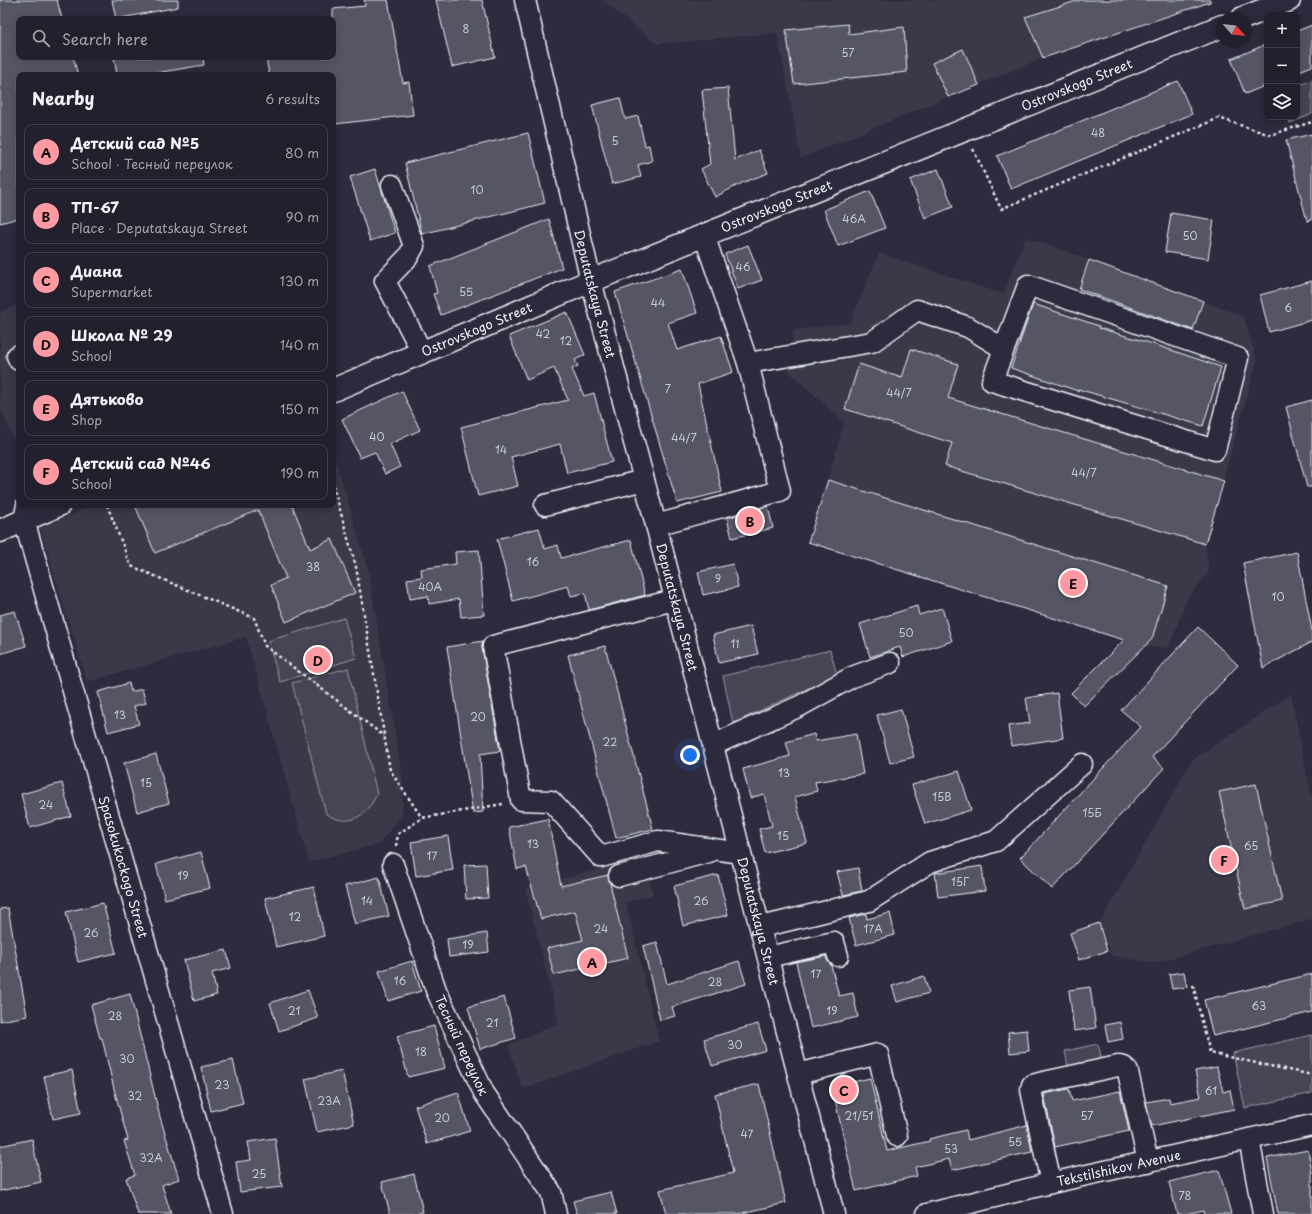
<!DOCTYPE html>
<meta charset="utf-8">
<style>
:root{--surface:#23202e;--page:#2b2836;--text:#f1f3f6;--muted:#a3a3aa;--line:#403e4a;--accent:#ff9aa2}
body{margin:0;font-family:"Playpen Sans",sans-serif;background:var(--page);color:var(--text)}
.controls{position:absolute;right:12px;top:12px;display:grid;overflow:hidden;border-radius:8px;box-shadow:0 2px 10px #0003}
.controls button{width:36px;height:36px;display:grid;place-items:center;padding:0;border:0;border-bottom:1px solid var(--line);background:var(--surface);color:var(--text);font:20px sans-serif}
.compass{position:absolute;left:1216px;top:12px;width:36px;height:36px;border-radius:50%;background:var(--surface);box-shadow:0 2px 10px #0003;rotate:117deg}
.you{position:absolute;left:690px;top:755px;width:14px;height:14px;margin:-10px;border:3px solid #fff;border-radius:50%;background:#1a73e8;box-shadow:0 0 0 6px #1a73e833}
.badge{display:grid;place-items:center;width:26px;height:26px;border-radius:50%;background:var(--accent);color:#111;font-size:13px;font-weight:700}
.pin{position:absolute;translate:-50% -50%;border:2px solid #fff;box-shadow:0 1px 4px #0006}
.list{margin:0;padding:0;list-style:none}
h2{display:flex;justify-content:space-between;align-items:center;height:52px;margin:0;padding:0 16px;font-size:17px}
h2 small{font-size:13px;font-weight:400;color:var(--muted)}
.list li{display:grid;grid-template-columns:26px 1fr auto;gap:12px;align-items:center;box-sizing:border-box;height:56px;margin:0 8px 8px;padding:0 8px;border:1px solid var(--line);border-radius:8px}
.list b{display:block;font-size:15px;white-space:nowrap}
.list p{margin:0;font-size:13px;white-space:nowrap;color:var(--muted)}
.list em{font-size:13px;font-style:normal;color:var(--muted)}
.icon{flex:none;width:22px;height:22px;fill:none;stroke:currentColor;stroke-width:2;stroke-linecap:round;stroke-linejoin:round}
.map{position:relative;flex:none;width:1312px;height:1214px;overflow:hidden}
.search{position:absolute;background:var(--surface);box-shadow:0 2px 10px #0003;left:16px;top:16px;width:320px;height:44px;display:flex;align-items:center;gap:10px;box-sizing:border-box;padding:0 14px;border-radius:8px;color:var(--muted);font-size:15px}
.panel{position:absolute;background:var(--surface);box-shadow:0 2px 10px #0003;left:16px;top:72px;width:320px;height:436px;border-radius:8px}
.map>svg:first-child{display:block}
</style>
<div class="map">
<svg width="1312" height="1214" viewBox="0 0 1312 1214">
<rect width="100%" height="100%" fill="#2f2a3d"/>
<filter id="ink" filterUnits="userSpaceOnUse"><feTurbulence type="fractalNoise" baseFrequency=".025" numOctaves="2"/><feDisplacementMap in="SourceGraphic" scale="8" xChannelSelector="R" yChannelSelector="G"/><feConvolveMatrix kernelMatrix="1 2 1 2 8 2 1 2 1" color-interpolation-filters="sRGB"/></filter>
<g filter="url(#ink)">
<!-- built -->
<g fill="#3b3749">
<path d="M602,0h615l-174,58 -242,100 -24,-125 -120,11z"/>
<path d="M1026,237l177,64 41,16 13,44 -52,183 4,28 -22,27 -18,49 -20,-1 -341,-105 20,-62 16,-58 -55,-50 4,-42 57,-7 29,-70 124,41z"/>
<path d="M19,304v150l-19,-47v-95z"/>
<path d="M333,451l35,118 35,212 -1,34 -23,29 -70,18 -63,-225 -159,45 -47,-154 53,-23h240z"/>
<path d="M1291,694l21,106v119l-157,44 -44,-7 -11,-33 92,-163z"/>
<path d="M644,858l9,37 -27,7 33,139 -136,48 -15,-44 51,-22 -34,-135z"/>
</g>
<!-- green -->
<g fill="#464455" stroke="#979aa6">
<path d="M1312,80v34l-22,9 -2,-6h9v-31z"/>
<path d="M344,618l12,40 -76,24 -12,-41z"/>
<path d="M830,650l7,25 -104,48 -10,-47z"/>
<path d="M348,668l29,126c-11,23 -27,34 -51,20l-34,-131z"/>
<path d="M1312,1035v58l-67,15 -12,-55z"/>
<path d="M1098,1044l4,16 -34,7 -3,-16z"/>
</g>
<!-- building -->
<g fill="#575565" stroke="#e8f1f8">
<path d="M0,0h57l5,19h-43v38h54l5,18h-59v143l-19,5z"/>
<path d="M112,0h66v7l-62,12z"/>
<path d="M364,0h24l15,83 6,-1 4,33 -78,9 -2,-15v-34h-64l-3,-18h67v-48l32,-3z"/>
<path d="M436,0h46l13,57 -43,10z"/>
<path d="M1080,0h130v2l-167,56 -18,-41z"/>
<path d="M848,24l1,10 55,-7 3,45 -113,12 -8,-54z"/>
<path d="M1312,25v41l-15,6v-41z"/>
<path d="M1267,44v41l-22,9 -14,-35z"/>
<path d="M963,49l16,36 -31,12 -16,-34z"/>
<path d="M114,57h89l1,8 -48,8v2h-39z"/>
<path d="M1178,81l14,33 -181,75 -14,-33z"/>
<path d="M728,88l7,72 24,-10 9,23 -26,10 -27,14 -14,-28 9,-5 -8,-74z"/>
<path d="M620,98l5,21 13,-3 7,30 4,-1 3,16 -14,4 3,12 -29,7 -20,-79z"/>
<path d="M528,133l17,70 -123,31 -17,-71z"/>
<path d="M1312,134v86l-5,1 -21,-81z"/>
<path d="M375,169l20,64 -25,8 -20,-64z"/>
<path d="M938,169l15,38 -28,11 -15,-38z"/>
<path d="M870,191l15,37 -47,18 -14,-36z"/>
<path d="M1171,213l43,7 -6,39 -43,-7z"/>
<path d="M549,219l13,49 -121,47 -8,-21 4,-1 -7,-27z"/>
<path d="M748,245l14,35 -24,9 -13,-35z"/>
<path d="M1089,260l114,41 -10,29 -114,-41z"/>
<path d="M682,269l15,44 -29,10 9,27 44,-14 12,36 -35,12 24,108 -45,11 -62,-211z"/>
<path d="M1312,281v39l-43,12 -9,-37z"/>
<path d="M1033,304l66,22v2l54,16 68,23 -18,59 -125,-37v2l-67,-23z"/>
<path d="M567,312l18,43 -10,5 3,6 -6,3 12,27 10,-3 18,69 -45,11 -7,-29 -49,13 7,29 -40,10 -17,-69 107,-27 -14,-32 -27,12 -18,-44z"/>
<path d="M911,349l47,15 -10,34 276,83 -19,63 -260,-78 7,-23 -107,-34 14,-45 43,14z"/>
<path d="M402,391l18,39 -30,14 10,23 -15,7 -10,-22 -15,6 -18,-39z"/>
<path d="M1312,400v87h-5l-21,-80z"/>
<path d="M828,480l340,106 -16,53 -68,67 -13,-13 53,-53 -316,-98z"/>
<path d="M135,505h157l18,44 22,-10 23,54 -69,29 -15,-37 15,-7 -28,-68 -103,43z"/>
<path d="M768,506l5,22 -41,10 -5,-20z"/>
<path d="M539,528l6,21 13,-4 3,13 70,-18 14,55 -56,15 -4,-17 -14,3 -3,-10 -55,15 -16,-62z"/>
<path d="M479,550l5,65 -23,2 -2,-18 -30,5 -1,-8 -18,3 -3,-20 15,-2 -1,-8 35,-5 -1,-12z"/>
<path d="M1297,552l15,79v11l-49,26 -20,-105z"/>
<path d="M733,564l5,23 -35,8 -5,-23z"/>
<path d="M917,606l2,9 23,-7 10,33 -49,16 -3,-10 -30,10 -10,-33z"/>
<path d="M15,611l11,35 -26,8v-39z"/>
<path d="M751,626l7,28 -39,9 -6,-28z"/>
<path d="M1198,627l40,38 -86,92 12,11 -112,121 -32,-31 121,-131 -20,-17z"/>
<path d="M483,641l-1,7 18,103 -20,3 3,58 -10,1 -26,-166z"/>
<path d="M605,646l48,183 -37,9 -48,-183z"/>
<path d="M129,683l2,9 11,-3 4,14 -12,3 5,18 -31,8 -10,-40z"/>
<path d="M1057,693l6,45 -52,8 -3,-20 22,-3 -4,-25z"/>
<path d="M901,709l13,48 -24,6 -13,-48z"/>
<path d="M814,734l2,7 40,-7 7,40 -48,8 2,9 -22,6 12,46 -42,10 -6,-24 13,-3 -8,-32 -14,4 -7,-29 47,-13 -4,-14z"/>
<path d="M156,754l13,49 -32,9 -13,-49z"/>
<path d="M959,771l12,39 -46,14 -13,-39z"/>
<path d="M62,783l9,33 -41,12 -9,-34z"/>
<path d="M1256,784l26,117 -37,8 -26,-117z"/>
<path d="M548,819l13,67 47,-11 20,83 -74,17 -7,-27 36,-8 -8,-29 -34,8 -15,-52 -9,2 -8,-42z"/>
<path d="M448,836l5,34 -37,6 -5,-34z"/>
<path d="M201,852l9,36 -45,11 -9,-35z"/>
<path d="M486,864l2,34 -22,1 -2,-34z"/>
<path d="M982,866l3,25 -47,6 -3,-24z"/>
<path d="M858,868l4,23 -19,4 -6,-23z"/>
<path d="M718,875l10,40 -45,11 -9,-40z"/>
<path d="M379,877l10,39 -34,8 -10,-38z"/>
<path d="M314,887l10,49 -48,11 -11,-49z"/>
<path d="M103,903l13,50 -38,9 -12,-50z"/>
<path d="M8,908l19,108 -27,5v-112z"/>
<path d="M890,913l5,22 -39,10 -7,-27 17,-4 1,5z"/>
<path d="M1099,923l8,28 -28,9 -9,-27z"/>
<path d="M487,933l2,19 -40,5 -2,-18z"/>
<path d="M657,942l10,42 72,-23 7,23 -74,23 3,9 -15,4 -17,-74z"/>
<path d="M226,950l5,18 -19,5 5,22 -23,6 -10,-41z"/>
<path d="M826,956l1,4 4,5 8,31 14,-3 5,24 -47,11 -15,-66z"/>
<path d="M412,961l9,30 -33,10 -9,-30z"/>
<path d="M1184,972l3,15 -15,2 -3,-15z"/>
<path d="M1312,974v38l-99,24 -9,-36z"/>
<path d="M924,976l5,17 -32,9 -5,-16z"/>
<path d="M1090,987l6,41 -22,3 -5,-41z"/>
<path d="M308,990l10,28 -39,13 -9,-28z"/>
<path d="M130,994l30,123 19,62 -17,6 9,29h-33l-12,-36 9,-3 -11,-34 4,-1 -14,-51 -12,-51h-2l-9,-33z"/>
<path d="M504,997l12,41 -36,11 -12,-42z"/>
<path d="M1120,1022l3,17 -15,3 -3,-17z"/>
<path d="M758,1024l8,26 -54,16 -8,-27z"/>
<path d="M434,1026l11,42 -37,9 -11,-41z"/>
<path d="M1027,1030l2,21 -19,2 -2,-21z"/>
<path d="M233,1060l10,43 -32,8 -10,-44z"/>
<path d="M1217,1067l6,25 7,-2 4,19 -82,17 -6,-24 23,-4 1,5 31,-6 -6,-26z"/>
<path d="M72,1070l9,43 -28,6 -9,-43z"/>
<path d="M342,1071l12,53 -37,8 -12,-53z"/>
<path d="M870,1078l17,73 43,-10 -1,-2 37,-9 2,10 59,-15 5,27 -80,18 -3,-11 -34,8 2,9 -61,15 -24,-104z"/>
<path d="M759,1084l27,119 -48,11h-72l-6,-24 73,-17 -18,-79z"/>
<path d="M1069,1089l3,12 48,-10 9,40 -74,16 -11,-53z"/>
<path d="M458,1092l12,39 -43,13 -12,-38z"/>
<path d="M275,1138l7,49 -42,5 -4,-30 15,-2 -3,-18z"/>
<path d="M32,1139l9,43 -41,9v-45z"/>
<path d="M1308,1150l4,23v41h-34l-11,-56z"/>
<path d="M1219,1170l12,44h-27l-1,-4 -17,4h-9l-8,-32z"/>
<path d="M414,1174l9,38 -8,2h-25l-8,-32z"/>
<path d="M611,1192l6,22h-40l-4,-13z"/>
</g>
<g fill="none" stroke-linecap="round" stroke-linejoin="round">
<!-- minor casing -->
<g stroke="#e8f1f8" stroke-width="23">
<g id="minor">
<path id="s1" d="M525,0l66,281 65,244 178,689"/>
<path d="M392,185l22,61 -6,11 -23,24 37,71"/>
<path d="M19,355l-2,1 2,4"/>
<path d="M748,363l124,-21 45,-32 51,17 36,22 -12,32 223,69 23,-92 -210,-73 -24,64"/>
<path id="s2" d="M27,505l-3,15 199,694"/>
<path d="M545,505l99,-25"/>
<path d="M656,525l124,-34 -32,-128 -44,-128"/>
<path d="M674,600l-181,46 28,154 30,1 50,56 57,-16 83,12"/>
<path d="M713,745l87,-39 52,-29 38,-14"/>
<path id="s3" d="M393,864l43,126 48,103 67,99 5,22"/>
<path d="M619,876l90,-24"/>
<path d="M761,927l108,-26 61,-39 66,-21 86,-77"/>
<path d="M768,957l66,-15 4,14"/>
<path d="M798,1074l80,-20 19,82"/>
<path d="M1249,1139l14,75"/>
<path d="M1051,1183l-20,-93 1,-5 7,-2 79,-17c5,0 8,1 10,6l20,90"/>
<path id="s4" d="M927,1214l124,-31 261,-58"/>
</g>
</g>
<!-- major casing -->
<g stroke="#e8f1f8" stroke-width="25">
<g id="major">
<path d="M1243,18l46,-18"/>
<path id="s5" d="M333,390l258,-109 631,-255"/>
<path d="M0,531l59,-26"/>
</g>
</g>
<!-- path -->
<g stroke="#e8f1f8" stroke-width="2.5" stroke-dasharray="3 3" stroke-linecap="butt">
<path d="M973,149l28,60 218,-91 51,17 42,-13"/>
<path d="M333,485l23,82 34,203 32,48"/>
<path d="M107,505l24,61 123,52 11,28 119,90"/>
<path d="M396,846l2,-12 24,-16 81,-14"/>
<path d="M1193,985l17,68 102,22"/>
</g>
<!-- minor -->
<use href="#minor" stroke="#2f2a3d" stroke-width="20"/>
<!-- major -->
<use href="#major" stroke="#2f2a3d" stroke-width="22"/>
</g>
</g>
<g text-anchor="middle" stroke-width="4" stroke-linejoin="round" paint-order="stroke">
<!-- number labels -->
<g font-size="11" fill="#c4cad3">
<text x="466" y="33">8</text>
<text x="848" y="57">57</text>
<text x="1098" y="137">48</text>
<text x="615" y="145">5</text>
<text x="477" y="194">10</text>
<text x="854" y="223">46А</text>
<text x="1190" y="240">50</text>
<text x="743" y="271">46</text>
<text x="466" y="296">55</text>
<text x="658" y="307">44</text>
<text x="1288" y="312">6</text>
<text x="543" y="338">42</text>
<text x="566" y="345">12</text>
<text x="668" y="393">7</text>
<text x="899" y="397">44/7</text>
<text x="377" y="441">40</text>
<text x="684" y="442">44/7</text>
<text x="501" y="454">14</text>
<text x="1084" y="477">44/7</text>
<text x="533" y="566">16</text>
<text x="313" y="571">38</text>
<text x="718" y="583">9</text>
<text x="430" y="591">40А</text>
<text x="1278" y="601">10</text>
<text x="906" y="637">50</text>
<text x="735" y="648">11</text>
<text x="120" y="719">13</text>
<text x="478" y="721">20</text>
<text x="610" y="746">22</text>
<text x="784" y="777">13</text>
<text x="146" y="787">15</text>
<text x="942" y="801">15В</text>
<text x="46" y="809">24</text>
<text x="1092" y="817">15Б</text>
<text x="783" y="840">15</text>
<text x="533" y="848">13</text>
<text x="1251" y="850">65</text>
<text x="432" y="860">17</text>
<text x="183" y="880">19</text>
<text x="960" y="886">15Г</text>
<text x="367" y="905">14</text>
<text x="701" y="905">26</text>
<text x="295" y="921">12</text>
<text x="601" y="933">24</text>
<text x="873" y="933">17А</text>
<text x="91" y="937">26</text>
<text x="468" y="949">19</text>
<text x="816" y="978">17</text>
<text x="400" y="985">16</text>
<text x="715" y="986">28</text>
<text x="1259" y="1010">63</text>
<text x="294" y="1015">21</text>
<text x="832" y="1015">19</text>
<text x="115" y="1020">28</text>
<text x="492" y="1027">21</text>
<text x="735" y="1049">30</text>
<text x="421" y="1056">18</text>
<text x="127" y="1063">30</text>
<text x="222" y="1089">23</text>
<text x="1211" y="1095">61</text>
<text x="135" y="1100">32</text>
<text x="329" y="1105">23А</text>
<text x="859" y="1120">21/51</text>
<text x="1087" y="1120">57</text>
<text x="442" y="1122">20</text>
<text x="747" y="1138">47</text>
<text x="1015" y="1146">55</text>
<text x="951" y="1153">53</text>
<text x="151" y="1162">32А</text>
<text x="259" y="1178">25</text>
<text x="1185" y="1200">78</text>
</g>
<!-- street labels -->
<g font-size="13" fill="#e8f1f8" stroke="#2f2a3d">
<text dy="5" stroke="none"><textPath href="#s5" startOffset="804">Ostrovskogo Street</textPath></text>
<text dy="5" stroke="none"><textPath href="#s5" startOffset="480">Ostrovskogo Street</textPath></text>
<text dy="5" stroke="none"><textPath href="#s1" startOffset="302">Deputatskaya Street</textPath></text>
<text dy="5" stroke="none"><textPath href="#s5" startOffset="156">Ostrovskogo Street</textPath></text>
<text dy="5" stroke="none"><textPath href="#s1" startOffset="626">Deputatskaya Street</textPath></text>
<text dy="5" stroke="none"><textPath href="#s2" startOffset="376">Spasokukoсkogo Street</textPath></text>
<text dy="5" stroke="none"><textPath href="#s1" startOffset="950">Deputatskaya Street</textPath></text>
<text dy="5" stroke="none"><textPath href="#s3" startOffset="194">Тесный переулок</textPath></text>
<text dy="5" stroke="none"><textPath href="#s4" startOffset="197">Tekstilshikov Avenue</textPath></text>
</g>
</g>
</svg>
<div class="controls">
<button>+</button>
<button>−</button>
<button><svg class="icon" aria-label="layers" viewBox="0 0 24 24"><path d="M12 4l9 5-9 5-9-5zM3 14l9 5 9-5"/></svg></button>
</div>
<svg class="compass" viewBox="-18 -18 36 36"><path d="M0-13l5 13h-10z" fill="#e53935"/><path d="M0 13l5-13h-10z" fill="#a3a3aa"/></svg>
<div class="you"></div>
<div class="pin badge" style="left:592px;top:962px">A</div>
<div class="pin badge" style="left:750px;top:521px">B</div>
<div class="pin badge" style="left:844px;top:1090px">C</div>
<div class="pin badge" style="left:318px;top:660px">D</div>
<div class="pin badge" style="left:1073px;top:583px">E</div>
<div class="pin badge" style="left:1224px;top:860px">F</div>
<div class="search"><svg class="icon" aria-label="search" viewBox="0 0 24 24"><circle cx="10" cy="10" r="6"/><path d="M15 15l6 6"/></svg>Search here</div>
<section class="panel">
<h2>Nearby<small>6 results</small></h2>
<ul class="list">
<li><span class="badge">A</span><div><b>Детский сад №5</b><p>School · Тесный переулок</p></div><em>80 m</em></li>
<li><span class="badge">B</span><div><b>ТП-67</b><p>Place · Deputatskaya Street</p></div><em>90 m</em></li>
<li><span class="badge">C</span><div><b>Диана</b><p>Supermarket</p></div><em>130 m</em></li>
<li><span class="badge">D</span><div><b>Школа № 29</b><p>School</p></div><em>140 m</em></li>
<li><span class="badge">E</span><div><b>Дятьково</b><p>Shop</p></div><em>150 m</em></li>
<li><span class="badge">F</span><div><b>Детский сад №46</b><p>School</p></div><em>190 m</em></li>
</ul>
</section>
</div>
